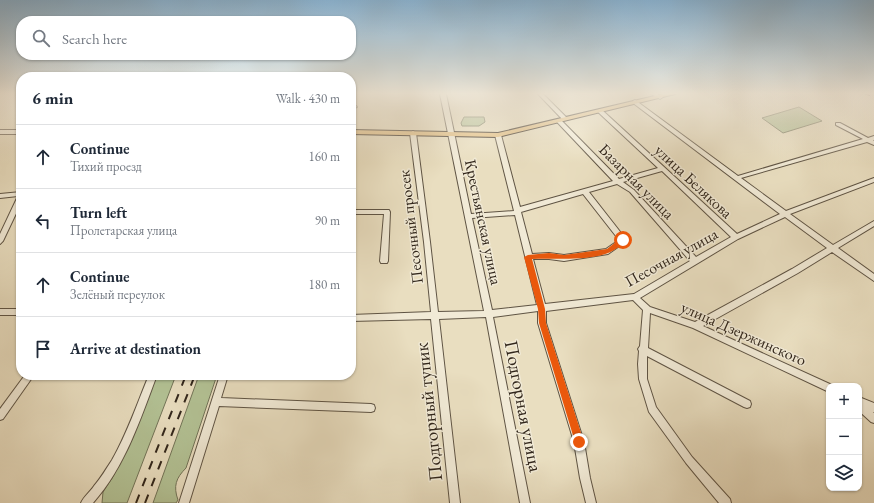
<!DOCTYPE html>
<meta charset="utf-8">
<style>
:root{--surface:#fff;--page:#f2f2f3;--text:#1f2937;--muted:#747a83;--line:#e0e1e3}
body{margin:0;font-family:"EB Garamond",serif;background:var(--page);color:var(--text)}
.controls{position:absolute;right:12px;bottom:12px;display:grid;overflow:hidden;border-radius:8px;box-shadow:0 1px 3px #0004}
.controls button{width:36px;height:36px;display:grid;place-items:center;padding:0;border:0;border-bottom:1px solid var(--line);background:var(--surface);color:var(--text);font:20px sans-serif}
.stop{position:absolute;width:12px;height:12px;margin:-9px;border:3px solid #ea580c;border-radius:50%;background:#fff}
.stop.end{background:#ea580c;border-color:#fff;box-shadow:0 1px 4px #0008}
.list{margin:0;padding:0;list-style:none}
h2{display:flex;justify-content:space-between;align-items:center;height:52px;margin:0;padding:0 16px;font-size:17px}
h2 small{font-size:13px;font-weight:400;color:var(--muted)}
.list li{display:grid;grid-template-columns:26px 1fr auto;gap:12px;align-items:center;box-sizing:border-box;height:64px;padding:0 16px;border-top:1px solid var(--line)}
.list b{display:block;font-size:15px;white-space:nowrap}
.list p{margin:0;font-size:13px;white-space:nowrap;color:var(--muted)}
.list em{font-size:13px;font-style:normal;color:var(--muted)}
.icon{flex:none;width:22px;height:22px;fill:none;stroke:currentColor;stroke-width:2;stroke-linecap:round;stroke-linejoin:round}
.map{position:relative;flex:none;width:874px;height:503px;overflow:hidden}
.search{position:absolute;background:var(--surface);box-shadow:0 1px 3px #0004;left:16px;top:16px;width:340px;height:44px;display:flex;align-items:center;gap:10px;box-sizing:border-box;padding:0 14px;border-radius:16px;color:var(--muted);font-size:15px}
.panel{position:absolute;background:var(--surface);box-shadow:0 1px 3px #0004;left:16px;top:72px;width:340px;height:308px;border-radius:16px}
.map>svg:first-child{display:block}
</style>
<div class="map">
<svg width="874" height="503" viewBox="0 0 874 503">
<rect width="100%" height="100%" fill="#e9dec0"/>
<filter id="stains"><feTurbulence type="fractalNoise" baseFrequency=".005" numOctaves="4"/><feColorMatrix values="0 0 0 0 .2 0 0 0 0 .09 0 0 0 0 .02 0 0 0 .5 -.17"/></filter>
<radialGradient id="worn" r=".72"><stop offset=".6" stop-color="#630" stop-opacity="0"/><stop offset="1" stop-color="#630" stop-opacity=".3"/></radialGradient>
<!-- green -->
<g fill="#b3c295" stroke="#727458">
<path d="M799,107l23,14 -39,12 -21,-15z"/>
<path d="M464,117h20l1,5 -6,4h-17l-1,-3z"/>
<path d="M156,375h20l-49,128h-25l1,-11 11,-17z"/>
<path d="M199,375h18l-31,93c-10,10 -13,18 -8,32l-2,3h-23z"/>
</g>
<g fill="none" stroke-linecap="round" stroke-linejoin="round">
<!-- minor casing -->
<g stroke="#5f5444" stroke-width="2">
<g id="minor">
<path d="M440,94h6l25,120 43,-3 -19,-76 3,-2 3,2 19,72 93,-26 -56,-59v-2h4l58,59 39,-11 -60,-56 -1,-1 3,-2 2,1 135,124 43,-20 -147,-111v-2l2,-1 103,76 125,-37 -27,-14v-2h4l28,15 6,-2v4h-1l1,1v4l-7,-3 -126,36 45,33 88,-33v4l-84,32 43,31 41,-24v5l-36,22 36,26v7l-42,-29 -34,21 -95,53 129,59v1h-3v6l-136,-64 -43,-15 -2,35 102,53 1,3 -1,3 -3,1 -3,-1 -97,-51v23l9,28 36,50 38,42 1,4h-12l-33,-40 -37,-51 -10,-33 -1,-15 1,-13 -1,-2 2,-3 3,-36 -10,-10 -87,11v12l38,119 6,36 6,25h-10l-6,-25 -6,-36 -36,-119v-12l-45,6 37,186h-10l-34,-186 -47,2 21,184h-10l-19,-184 -80,2v-6l80,-3 -7,-70 -14,-109 3,-2 3,2 14,109 8,70 46,-1zM662,171l69,66 -35,20 -62,-67 -11,-8zM617,184l13,8 60,69 -56,33 -89,10 -12,-45h16l15,2 44,-7 17,-12 1,-2 -1,-2 -36,-46zM583,194l36,46 -13,9 -42,6 -15,-2 -17,1 -11,-42zM515,215l22,90 -45,5 -20,-92zM785,217l42,31 -35,21 -97,53 -45,-15 -10,-9 98,-59z"/>
<path d="M538,94h5l24,24v2h-4z"/>
<path d="M651,94h6l6,3 -3,2z"/>
<path d="M351,105l5,1 1,1 -6,2z"/>
<rect x="0" y="130" width="21" height="4"/>
<path d="M21,192v11l-18,38 -3,3v-10l18,-38 -18,2v-4z"/>
<path d="M351,210h38l1,2 -2,49 -1,2h-6l-1,-2 4,-47h-33z"/>
<rect x="0" y="309" width="21" height="6"/>
<path d="M25,375h9l-31,44 -3,1v-11z"/>
<path d="M149,375h8c-17,45 -32,92 -64,128h-12c3,-7 9,-11 13,-17 7,-8 12,-17 18,-26 15,-26 25,-56 37,-85z"/>
<path d="M220,375h8l-7,23 150,6 3,1 1,3 -1,3 -3,1 -152,-6 -30,97h-10z"/>
<path d="M859,397l15,6v9h-1l1,1v10l-3,-1 -12,-11z"/>
</g>
</g>
<!-- major casing -->
<g stroke="#31261b" stroke-width="2">
<path id="major" d="M663,94h12l-177,43 -147,-3v-4l147,3z"/>
</g>
<!-- minor -->
<use href="#minor" fill="#f1ead6" fill-rule="evenodd"/>
<!-- major -->
<use href="#major" fill="#e4bf80" fill-rule="evenodd"/>
<!-- rail-far1 -->
<path stroke="#31261b" stroke-width="1" stroke-dasharray="5.5 5.5" stroke-linecap="butt" d="M865,94l9,3"/>
<!-- rail -->
<g stroke="#31261b" stroke-width="2" stroke-dasharray="9 9" stroke-linecap="butt">
<path d="M136,503l50,-128"/>
<path d="M145,503l50,-128"/>
</g>
</g>
<!-- sky -->
<linearGradient id="sky" x2="0" y2="1"><stop stop-color="#8ab6d7"/><stop offset="0.57" stop-color="#f5f0e3"/><stop offset="1" stop-color="#f5f0e3" stop-opacity="0"/></linearGradient>
<rect width="874" height="164" fill="url(#sky)"/>
<!-- route -->
<path fill="#ea580c" d="M621,238l5,2c-19,25 -66,17 -94,19l13,50 1,14 38,119 -5,5 -4,-5 -36,-119 -1,-14 -14,-52 4,-2 21,-2 15,2 43,-6z"/>
<g text-anchor="middle" stroke-width="3" stroke-linejoin="round" paint-order="stroke">
<!-- street labels -->
<g font-size="16" fill="#31261b" stroke="#f1ead6">
<text transform="translate(637 181) rotate(45)" y="6">Базарная улица</text>
<text transform="translate(694 181) rotate(43)" y="6">улица Белякова</text>
<text transform="translate(484 222) rotate(78)" y="6">Крестьянская улица</text>
<text transform="translate(410 227) rotate(-97)" y="6">Песочный просек</text>
<text transform="translate(671 257) rotate(-29)" y="6">Песочная улица</text>
<text transform="translate(744 333) rotate(24)" y="6">улица Дзержинского</text>
</g>
<!-- near-street labels -->
<g font-size="19" fill="#31261b" stroke="#f1ead6">
<text transform="translate(524 406) rotate(79)" y="7">Подгорная улица</text>
<text transform="translate(428 412) rotate(-96)" y="7">Подгорный тупик</text>
</g>
</g>
<rect width="100%" height="100%" filter="url(#stains)"/>
<rect width="100%" height="100%" fill="url(#worn)"/>
</svg>
<div class="controls">
<button>+</button>
<button>−</button>
<button><svg class="icon" aria-label="layers" viewBox="0 0 24 24"><path d="M12 4l9 5-9 5-9-5zM3 14l9 5 9-5"/></svg></button>
</div>
<div class="stop" style="left:623px;top:240px"></div>
<div class="stop end" style="left:579px;top:442px"></div>
<div class="search"><svg class="icon" aria-label="search" viewBox="0 0 24 24"><circle cx="10" cy="10" r="6"/><path d="M15 15l6 6"/></svg>Search here</div>
<section class="panel">
<h2>6 min<small>Walk · 430 m</small></h2>
<ul class="list">
<li><svg class="icon" aria-label="ahead" viewBox="0 0 24 24"><path d="M12 20V5M6 11l6-6 6 6"/></svg><div><b>Continue</b><p>Тихий проезд</p></div><em>160 m</em></li>
<li><svg class="icon" aria-label="left" viewBox="0 0 24 24"><path d="M17 20v-9H6M10 6l-5 5 5 5"/></svg><div><b>Turn left</b><p>Пролетарская улица</p></div><em>90 m</em></li>
<li><svg class="icon" aria-label="ahead" viewBox="0 0 24 24"><path d="M12 20V5M6 11l6-6 6 6"/></svg><div><b>Continue</b><p>Зелёный переулок</p></div><em>180 m</em></li>
<li><svg class="icon" aria-label="arrive" viewBox="0 0 24 24"><path d="M6 21V4h12l-3 4 3 4H6"/></svg><div><b>Arrive at destination</b></div></li>
</ul>
</section>
</div>
